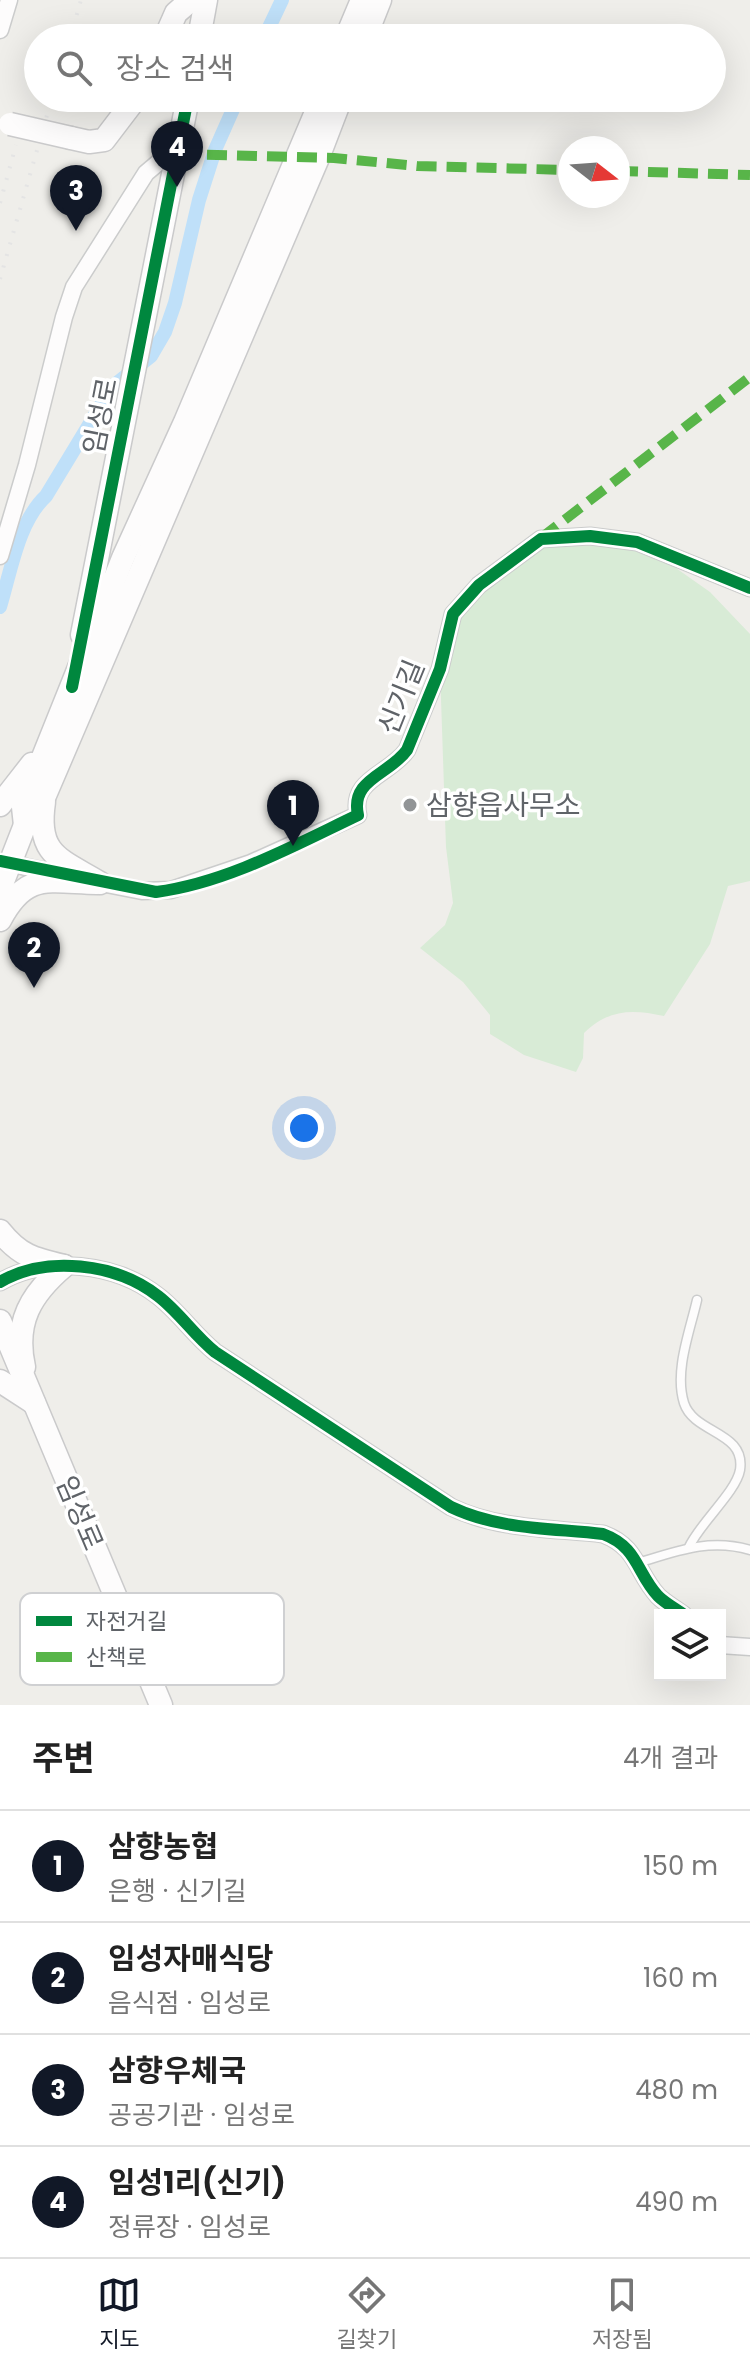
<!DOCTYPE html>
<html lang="ko">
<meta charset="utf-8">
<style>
:root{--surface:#fff;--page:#f6f6f6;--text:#222;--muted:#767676;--line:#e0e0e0;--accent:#111827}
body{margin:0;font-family:Poppins,"Noto Sans KR",sans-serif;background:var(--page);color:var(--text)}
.controls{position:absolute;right:24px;bottom:24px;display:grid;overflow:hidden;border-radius:0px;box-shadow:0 8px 32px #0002}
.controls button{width:72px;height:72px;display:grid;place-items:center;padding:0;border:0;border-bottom:2px solid var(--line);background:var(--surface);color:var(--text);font:40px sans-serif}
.compass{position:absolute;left:558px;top:136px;width:72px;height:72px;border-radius:50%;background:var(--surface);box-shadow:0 8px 32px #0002;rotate:107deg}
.you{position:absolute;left:304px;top:1128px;width:28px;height:28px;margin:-20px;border:6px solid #fff;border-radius:50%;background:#1a73e8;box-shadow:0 0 0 12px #1a73e833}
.badge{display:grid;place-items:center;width:52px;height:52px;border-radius:50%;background:var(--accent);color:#fff;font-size:26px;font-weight:700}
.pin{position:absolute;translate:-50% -66px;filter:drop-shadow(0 2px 4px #0008)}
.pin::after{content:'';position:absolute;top:42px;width:28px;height:24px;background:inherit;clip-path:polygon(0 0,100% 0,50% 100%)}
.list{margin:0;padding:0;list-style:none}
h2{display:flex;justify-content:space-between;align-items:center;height:104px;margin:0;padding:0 32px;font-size:34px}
h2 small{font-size:26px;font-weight:400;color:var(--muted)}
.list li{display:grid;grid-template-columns:52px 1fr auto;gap:24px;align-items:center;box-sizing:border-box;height:112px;padding:0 32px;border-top:2px solid var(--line)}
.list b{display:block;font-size:30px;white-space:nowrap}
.list p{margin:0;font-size:26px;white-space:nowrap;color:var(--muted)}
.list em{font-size:26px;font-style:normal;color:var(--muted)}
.icon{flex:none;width:44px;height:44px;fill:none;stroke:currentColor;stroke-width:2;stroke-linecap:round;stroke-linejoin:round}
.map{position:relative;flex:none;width:750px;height:1705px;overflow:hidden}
.search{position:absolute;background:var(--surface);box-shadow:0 8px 32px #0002;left:24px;right:24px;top:24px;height:88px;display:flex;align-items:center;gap:20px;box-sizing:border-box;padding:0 28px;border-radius:44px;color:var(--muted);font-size:30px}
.sheet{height:552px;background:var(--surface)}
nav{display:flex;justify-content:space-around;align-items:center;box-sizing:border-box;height:112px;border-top:2px solid var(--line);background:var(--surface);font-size:22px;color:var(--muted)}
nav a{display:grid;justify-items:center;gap:4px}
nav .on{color:var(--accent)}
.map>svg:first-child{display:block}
</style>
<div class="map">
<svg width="750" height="1705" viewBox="0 0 750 1705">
<rect width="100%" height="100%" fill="#efeeea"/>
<!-- green -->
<path fill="#d8ebd6" d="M541,539l105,8 64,45 40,42v247l-22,5 -18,58 -46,72c-32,-7 -55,-7 -80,17l-1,25 -7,14 -52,-17 -34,-21v-19l-27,-33 -43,-34 25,-23 8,-22 -7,-56 -6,-178 13,-55z"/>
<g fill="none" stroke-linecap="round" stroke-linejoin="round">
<!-- canal -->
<g stroke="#bfe0f9" stroke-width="14">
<path d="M264,38l18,-38"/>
<path d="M0,607c11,-36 18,-85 46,-111l66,-109 39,-31 14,-24 10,-29 24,-103 16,-50 23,-52"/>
</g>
<!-- lane casing -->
<g stroke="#cbcccc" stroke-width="11">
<g id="lane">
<path d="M689,1547c11,-24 47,-55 51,-77 6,-39 -46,-36 -56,-67 -10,-32 6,-72 13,-103"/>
<path d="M638,1563c39,-12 72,-25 112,-13"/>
</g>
</g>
<!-- street casing -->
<g stroke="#cbcccc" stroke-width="19">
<g id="street">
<path d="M0,30l9,-30"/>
<path d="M0,556l27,-91 37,-148 10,-30 72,-114 13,-11 18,-8"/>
<path d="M2,862l63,13"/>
<path d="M91,881l51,10 29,-1 80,-27 107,-48c-8,-36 31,-40 49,-65l33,-81 13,-55 26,-29 62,-46 49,-3 47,6 113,46"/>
<path d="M0,1282c46,-27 116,-19 158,14 21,16 36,39 57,56l236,155c48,23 100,21 152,27 35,13 33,38 55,62 7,7 18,13 26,19"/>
<path d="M720,1645l30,2"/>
</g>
</g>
<!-- secondary casing -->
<g stroke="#cacacb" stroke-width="25">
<g id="secondary">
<path d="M165,38l11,-25 15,-13"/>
<path d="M199,38l7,-38"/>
<path d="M346,38l16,-38"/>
<path d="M365,38l15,-38"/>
<path d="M71,138l18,4 15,-2 32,-42"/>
<path d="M82,635l106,-537"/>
<path d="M44,802c-8,53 16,57 56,81"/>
<path d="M0,805l32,-41"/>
<path d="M25,825l-2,-18 6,-15 94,-234 62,-136 137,-324"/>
<path d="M0,889l25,-64 13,-14 8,-18 272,-635 23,-60"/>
<path d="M0,920c26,-49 48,-38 97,-37"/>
<path d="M0,1231c20,25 34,28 64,35"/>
<path d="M0,1321l161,384"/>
<path d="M24,1367c-10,-45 7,-73 40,-101"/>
<path d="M0,1381l34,22"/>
</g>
</g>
<!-- lane -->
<use href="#lane" stroke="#fdfcfc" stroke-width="8"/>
<!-- street -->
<use href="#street" stroke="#fdfcfc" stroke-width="16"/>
<!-- secondary -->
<use href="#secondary" stroke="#fdfcfc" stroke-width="22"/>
<!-- rail -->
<g stroke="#e4e4e4" stroke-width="4" stroke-dasharray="2 10" stroke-linecap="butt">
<path d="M70,38l11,-38"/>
<path d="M0,203l16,-58"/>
<path d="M0,279l52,-181"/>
</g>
<!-- secondary-bridge casing -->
<g stroke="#cacacb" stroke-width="25" stroke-linecap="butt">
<path id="secondary-bridge" d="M10,124l61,14"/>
</g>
<!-- secondary-bridge -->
<use href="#secondary-bridge" stroke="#fdfcfc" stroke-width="22"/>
<!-- quiet -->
<g stroke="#58b549" stroke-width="10" stroke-dasharray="20 10" stroke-linecap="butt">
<path d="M177,154l157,4 83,8 153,4"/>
<path d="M618,171l132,4"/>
<path d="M541,538l209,-161"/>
</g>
<!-- cycleway casing -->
<g stroke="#fff" stroke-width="17">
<g id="cycleway">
<path d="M72,687l116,-589"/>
<path d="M0,861l156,31c70,-9 139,-47 202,-77 -8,-36 31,-40 49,-65l33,-81 13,-55 26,-29 62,-46 49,-3 47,6 113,46"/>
<path d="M0,1282c46,-27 116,-19 158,14 21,16 36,39 57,56l236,155c48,23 100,21 152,27 35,13 33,38 55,62 7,7 18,13 26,19"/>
</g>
</g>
<!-- cycleway -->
<use href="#cycleway" stroke="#00873e" stroke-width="12"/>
</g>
<!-- markers -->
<circle fill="#919496" stroke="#fff" stroke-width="3" cx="410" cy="805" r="8"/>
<g text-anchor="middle" stroke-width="7" stroke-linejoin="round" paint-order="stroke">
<!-- street labels -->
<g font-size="28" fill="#5f6368" stroke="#fff">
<text transform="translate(100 416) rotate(-79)" y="10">임성로</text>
<text transform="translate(401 697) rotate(-68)" y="10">신기길</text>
<text transform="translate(80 1513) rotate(67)" y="10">임성로</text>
</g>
<!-- poi labels -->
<g font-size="28" fill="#5f6368" stroke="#fff" text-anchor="start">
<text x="426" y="815">삼향읍사무소</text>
</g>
</g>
<!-- legend -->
<rect x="20" y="1593" width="264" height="92" rx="12" fill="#fff" stroke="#cfd0d2" stroke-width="2"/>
<rect x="36" y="1616" width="36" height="10" fill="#00873e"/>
<rect x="36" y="1652" width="36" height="10" fill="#58b549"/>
<g font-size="22" fill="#5f6368">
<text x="86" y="1629">자전거길</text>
<text x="86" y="1665">산책로</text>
</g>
</svg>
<div class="controls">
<button><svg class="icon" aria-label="layers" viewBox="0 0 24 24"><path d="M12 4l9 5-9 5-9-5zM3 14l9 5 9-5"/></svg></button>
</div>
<svg class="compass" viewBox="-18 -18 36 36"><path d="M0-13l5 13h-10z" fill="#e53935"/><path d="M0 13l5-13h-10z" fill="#767676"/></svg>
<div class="you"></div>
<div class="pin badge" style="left:293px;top:846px">1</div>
<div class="pin badge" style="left:34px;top:988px">2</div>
<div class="pin badge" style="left:76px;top:231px">3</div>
<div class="pin badge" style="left:177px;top:187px">4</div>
<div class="search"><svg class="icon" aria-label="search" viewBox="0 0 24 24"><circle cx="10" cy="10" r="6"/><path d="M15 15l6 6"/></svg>장소 검색</div>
</div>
<section class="sheet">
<h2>주변<small>4개 결과</small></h2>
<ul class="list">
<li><span class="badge">1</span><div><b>삼향농협</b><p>은행 · 신기길</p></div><em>150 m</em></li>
<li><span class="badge">2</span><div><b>임성자매식당</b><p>음식점 · 임성로</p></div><em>160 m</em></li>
<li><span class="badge">3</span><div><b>삼향우체국</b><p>공공기관 · 임성로</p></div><em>480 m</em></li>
<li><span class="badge">4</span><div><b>임성1리(신기)</b><p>정류장 · 임성로</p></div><em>490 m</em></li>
</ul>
</section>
<nav>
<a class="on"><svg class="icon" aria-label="map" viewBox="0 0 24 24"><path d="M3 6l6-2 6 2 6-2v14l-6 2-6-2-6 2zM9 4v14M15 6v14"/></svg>지도</a>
<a><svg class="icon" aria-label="directions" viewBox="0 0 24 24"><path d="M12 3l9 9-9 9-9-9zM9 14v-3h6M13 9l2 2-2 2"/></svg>길찾기</a>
<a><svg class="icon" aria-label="saved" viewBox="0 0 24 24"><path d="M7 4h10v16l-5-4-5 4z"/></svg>저장됨</a>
</nav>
